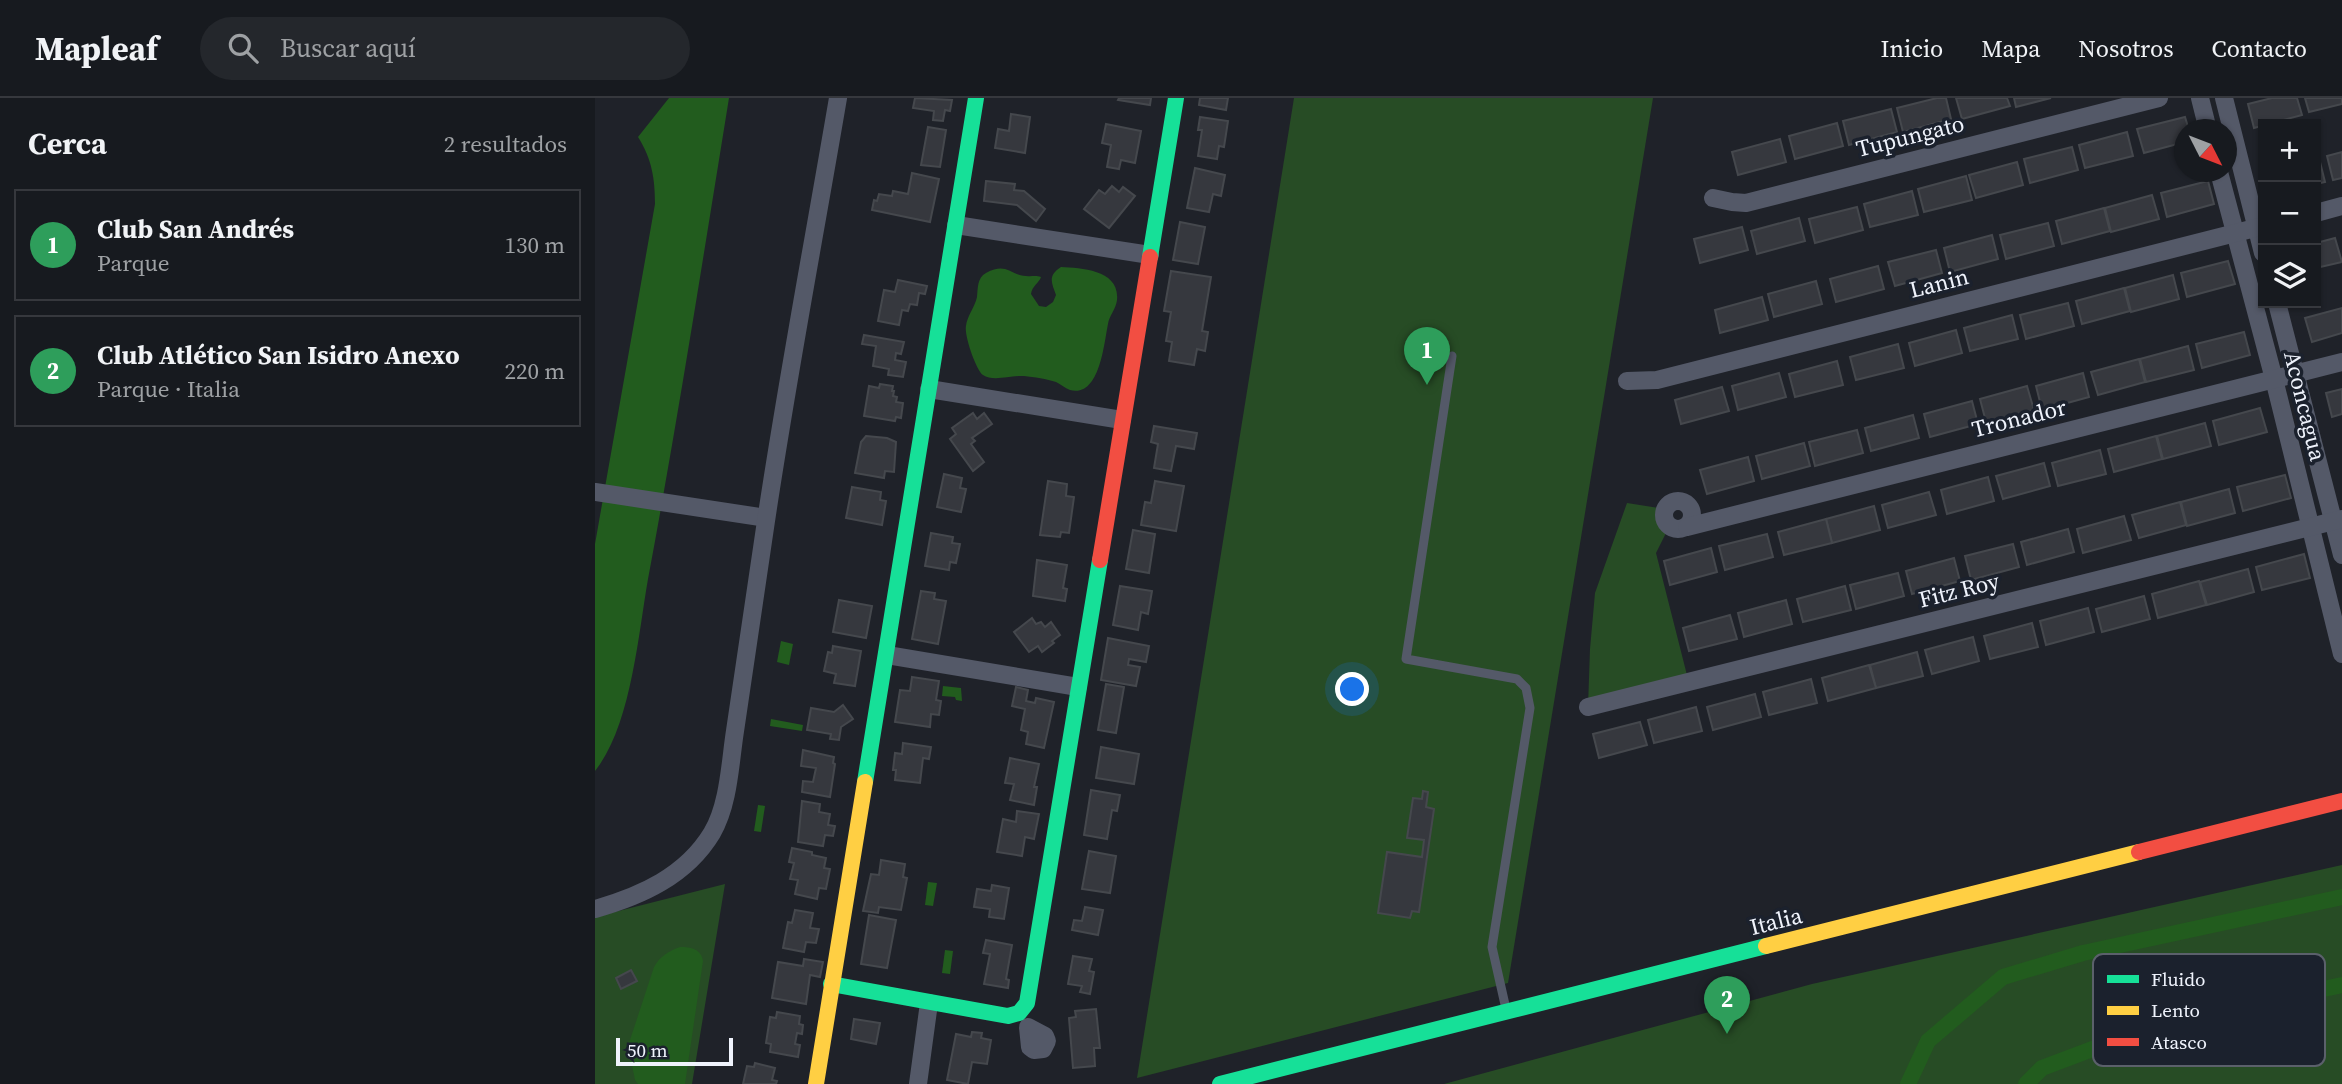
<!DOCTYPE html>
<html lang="es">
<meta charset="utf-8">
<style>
:root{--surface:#171a1f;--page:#24272c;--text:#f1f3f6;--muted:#9ea1a4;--line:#36383d;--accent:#a6aab2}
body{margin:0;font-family:"Source Serif 4",serif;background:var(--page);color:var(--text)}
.controls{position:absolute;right:21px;top:21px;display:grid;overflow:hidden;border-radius:0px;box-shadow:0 2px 5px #0004}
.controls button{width:63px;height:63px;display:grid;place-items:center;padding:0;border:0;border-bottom:2px solid var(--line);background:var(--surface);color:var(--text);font:35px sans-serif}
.compass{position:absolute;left:1579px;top:21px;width:63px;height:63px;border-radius:50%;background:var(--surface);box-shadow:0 2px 5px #0004;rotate:132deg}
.scale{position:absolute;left:21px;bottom:18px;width:117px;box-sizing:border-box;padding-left:7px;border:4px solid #eff3fc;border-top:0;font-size:19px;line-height:24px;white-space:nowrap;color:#eff3fc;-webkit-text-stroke:5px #1b212d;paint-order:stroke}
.you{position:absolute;left:758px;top:592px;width:24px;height:24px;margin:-18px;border:5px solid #fff;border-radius:50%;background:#1a73e8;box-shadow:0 0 0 10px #1a73e833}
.badge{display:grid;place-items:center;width:46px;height:46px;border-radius:50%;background:var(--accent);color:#fff;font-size:23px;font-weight:700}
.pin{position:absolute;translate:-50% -58px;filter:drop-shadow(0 2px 4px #0008)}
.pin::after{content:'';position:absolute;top:37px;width:24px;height:21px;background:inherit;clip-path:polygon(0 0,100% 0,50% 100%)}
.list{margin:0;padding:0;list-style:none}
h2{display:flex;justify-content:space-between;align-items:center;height:91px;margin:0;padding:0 28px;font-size:30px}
h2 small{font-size:23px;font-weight:400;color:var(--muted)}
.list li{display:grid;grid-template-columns:46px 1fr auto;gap:21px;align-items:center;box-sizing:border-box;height:112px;margin:0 14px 14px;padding:0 14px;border:2px solid var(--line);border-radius:0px}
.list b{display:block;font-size:26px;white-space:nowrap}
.list p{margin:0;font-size:23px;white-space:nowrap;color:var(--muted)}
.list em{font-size:23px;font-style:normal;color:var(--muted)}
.icon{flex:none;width:38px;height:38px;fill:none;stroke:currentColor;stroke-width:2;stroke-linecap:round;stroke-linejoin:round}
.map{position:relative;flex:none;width:1747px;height:986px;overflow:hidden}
header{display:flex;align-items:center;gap:42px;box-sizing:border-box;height:98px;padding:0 35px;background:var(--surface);border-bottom:2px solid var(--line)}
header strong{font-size:33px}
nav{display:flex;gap:38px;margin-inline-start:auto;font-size:24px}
.search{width:490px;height:63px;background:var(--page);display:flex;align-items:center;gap:18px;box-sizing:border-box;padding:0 24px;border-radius:38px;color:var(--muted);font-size:26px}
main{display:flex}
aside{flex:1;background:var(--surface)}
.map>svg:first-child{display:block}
</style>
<header>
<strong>Mapleaf</strong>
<div class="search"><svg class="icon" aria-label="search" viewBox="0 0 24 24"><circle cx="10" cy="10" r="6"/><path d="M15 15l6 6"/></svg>Buscar aquí</div>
<nav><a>Inicio</a><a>Mapa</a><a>Nosotros</a><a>Contacto</a></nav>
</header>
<main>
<aside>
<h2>Cerca<small>2 resultados</small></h2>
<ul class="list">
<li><span class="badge" style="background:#2e9e5b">1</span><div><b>Club San Andrés</b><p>Parque</p></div><em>130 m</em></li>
<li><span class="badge" style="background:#2e9e5b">2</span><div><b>Club Atlético San Isidro Anexo</b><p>Parque · Italia</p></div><em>220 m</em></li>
</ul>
</aside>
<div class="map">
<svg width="1747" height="986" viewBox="0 0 1747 986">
<rect width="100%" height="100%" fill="#1f2229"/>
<!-- green -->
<g fill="#274c25">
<path d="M699,0h359l-145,885 -371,95z"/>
<path d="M1032,405l38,6 -1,10 5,8 -13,26 33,130 -101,24 2,-58 5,-56z"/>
<path d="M1747,767v219h-898l368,-100z"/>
<path d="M130,786l-33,200h-97v-167z"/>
</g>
<!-- water -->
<g fill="#225c1e">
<path d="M74,0h60c-26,160 -51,321 -81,481 -10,57 -17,147 -53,192v-227l60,-340c0,-25 -3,-45 -17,-67z"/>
<path d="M466,169c21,1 59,3 56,33 -1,9 -8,16 -9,24 -4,19 -8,74 -38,66 -5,-2 -10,-6 -14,-8 -9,-3 -22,-5 -32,-6 -12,-1 -31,6 -41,-1 -7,-5 -19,-40 -17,-49 1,-10 9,-19 11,-29 1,-9 0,-19 9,-24 21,-11 23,2 40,3 6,1 9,-1 15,1 -2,6 -9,9 -10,17l8,12 7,1 7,-5 3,-7c-4,-12 -9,-19 5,-28z"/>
<path d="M186,543l12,3 -4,21 -12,-3z"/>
<path d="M348,588l18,2 1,13 -6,-1 -1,-3 -13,-1z"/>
<path d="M176,621l32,6 -1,6 -32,-5z"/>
<path d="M163,707l7,1 -4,26 -7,-1z"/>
<path d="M333,784l9,1 -4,23 -8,-1z"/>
<path d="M85,849c11,0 21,2 23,14l-18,123h-47l-3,-4 -7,-34 26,-79c6,-11 15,-16 26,-20z"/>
<path d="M350,852l8,1 -3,23 -8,-1z"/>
</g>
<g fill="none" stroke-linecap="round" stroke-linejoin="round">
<!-- canal -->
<g stroke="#225c1e" stroke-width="16">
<path d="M1313,986l20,-43 75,-64 80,-24 259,-56"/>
<path d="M1431,986l16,-16 114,-43 186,-40"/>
</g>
</g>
<!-- building -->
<g fill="#36383e" stroke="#45484d" stroke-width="2">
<path d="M320,0l37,2 -2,11 -5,-1 -2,11 -10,-1 1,-9 -21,-3z"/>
<path d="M524,0h32l-1,7 -32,-5z"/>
<path d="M605,0h28l-2,12 -27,-5z"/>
<path d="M1342,0h9l5,21 -48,13 -6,-24z"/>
<path d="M1361,0h51l3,8 -48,13z"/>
<path d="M1419,0h37l-35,9z"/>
<path d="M1677,0h25l5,17 -48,13 -6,-24z"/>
<path d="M1710,0h37v6l-33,8z"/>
<path d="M1296,11l6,23 -48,13 -6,-24z"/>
<path d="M416,16l19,3 -5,36 -30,-5 3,-19 11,2z"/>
<path d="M605,19l28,4 -4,26 -5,-1 -2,13 -19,-3 4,-26h-4z"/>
<path d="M1590,19l4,13h-4v12l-41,11 -7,-24z"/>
<path d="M1242,25l6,23 -48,13 -6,-23z"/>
<path d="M511,26l35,7 -6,32 -14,-3 -2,9 -12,-2 4,-22 -9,-2z"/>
<path d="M333,29l18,3 -6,37 -19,-2z"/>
<path d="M1532,34l6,24 -48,12 -6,-23z"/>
<path d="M1185,41l6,23 -48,13 -6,-23z"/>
<path d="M1477,49l6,23 -48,13 -6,-24z"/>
<path d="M1747,54v26l-9,2 -6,-24z"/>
<path d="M1724,60l6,24 -9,2v-25z"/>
<path d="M1422,64l6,23 -47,13 -7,-23z"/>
<path d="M600,70l30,7 -4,21 -8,-2 -4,18 -22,-4z"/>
<path d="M317,75l27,6 -9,43 -58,-12 2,-10 3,1 2,-7 13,2 1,-5 15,3z"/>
<path d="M1371,78l6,24 -48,12 -6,-23z"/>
<path d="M391,83l29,3 -1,6 10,1 21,18 -9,12 -19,-16 -33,-4z"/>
<path d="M1613,83l6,23 -47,13 -6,-24z"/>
<path d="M517,88l7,6 4,-5 12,9 -26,32 -25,-19 15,-19 6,4z"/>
<path d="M1317,93l6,24 -48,12 -6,-23z"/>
<path d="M1557,97l7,24 -48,13 -6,-24z"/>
<path d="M1262,109l6,23 -48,13 -6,-24z"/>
<path d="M1509,110l6,23 -48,13 -6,-23z"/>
<path d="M1204,120l6,23 -48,13 -6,-23z"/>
<path d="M585,124l25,5 -7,37 -25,-4z"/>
<path d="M1453,125l6,23 -48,13 -6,-24z"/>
<path d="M1147,129l6,23 -48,13 -6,-24z"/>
<path d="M1397,137l6,24 -48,13 -6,-24z"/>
<path d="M1740,140l7,24 -26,6v-25z"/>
<path d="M1341,152l6,23 -47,13 -7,-24z"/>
<path d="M1633,163l7,23 -48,13 -6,-24z"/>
<path d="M1283,168l6,23 -48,13 -6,-23z"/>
<path d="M576,173l40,6 -9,54 6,1 -3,19 -8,-2 -3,16 -25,-4 3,-19 -6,-1 5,-29 -7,-1z"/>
<path d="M1578,177l6,24 -48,13 -6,-24z"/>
<path d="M303,182l29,6 -2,8 -6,-1 -2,12 -7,-1 -2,7 -6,-1 -3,15 -21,-4 6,-31 11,2z"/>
<path d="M1221,183l6,23 -48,13 -6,-23z"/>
<path d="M1529,190l6,23 -48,13 -6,-23z"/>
<path d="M1167,199l6,23 -48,13 -5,-23z"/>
<path d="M1473,205l6,23 -48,13 -6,-24z"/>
<path d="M1747,210v25l-30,9 -7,-24z"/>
<path d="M1417,217l6,24 -48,12 -6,-23z"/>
<path d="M1361,232l6,23 -47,13 -6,-23z"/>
<path d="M1649,234l6,23 -48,13 -6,-24z"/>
<path d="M269,237l40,7 -3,12 -5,-1 -1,7 11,2 -3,15 -15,-2 1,-6 -16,-3 3,-20 -14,-2z"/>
<path d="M1303,246l6,24 -48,12 -6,-23z"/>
<path d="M1593,248l6,24 -48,12 -6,-23z"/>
<path d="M1544,261l6,23 -47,13 -7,-23z"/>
<path d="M1242,263l6,24 -48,12 -6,-23z"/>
<path d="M1184,275l7,24 -48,13 -6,-24z"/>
<path d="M1488,275l6,24 -47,13 -6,-24z"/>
<path d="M285,286l13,2 -1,5h2l-1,5 4,1 -1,5 7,1 -2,15 -5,-1 -1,4 -31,-5 5,-30 10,2z"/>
<path d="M1432,288l7,24 -48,12 -6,-23z"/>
<path d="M1127,289l7,24 -48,13 -6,-24z"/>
<path d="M1747,291v25l-10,3 -6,-24z"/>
<path d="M1377,303l6,23 -48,13 -6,-23z"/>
<path d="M1665,310l7,24 -48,13 -6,-24z"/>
<path d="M378,315l4,6 7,-6 8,11 -20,14 3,3 -4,3 13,18 -11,9 -23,-32 6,-5 -4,-6z"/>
<path d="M1318,317l6,23 -48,13 -6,-23z"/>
<path d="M1610,325l6,23 -48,13 -6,-23z"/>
<path d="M559,328l43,7 -3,16 -18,-3 -5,25 -17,-3 4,-24 -7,-2z"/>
<path d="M1262,332l6,23 -48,13 -6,-24z"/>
<path d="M271,338l21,2 9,4 -2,30 -9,-1 -1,7 -29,-5 6,-31z"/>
<path d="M1561,338l6,23 -48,13 -6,-23z"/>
<path d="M1209,345l6,23 -48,13 -6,-23z"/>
<path d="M1505,352l6,24 -48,12 -6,-23z"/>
<path d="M1153,359l6,24 -47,13 -7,-24z"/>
<path d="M1449,365l6,23 -47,13 -7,-23z"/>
<path d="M349,376l18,4 -2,10 6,1 -5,23 -24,-5z"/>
<path d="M1690,377l6,23 -48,13 -6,-24z"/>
<path d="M1393,379l6,24 -47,13 -6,-24z"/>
<path d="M453,383l19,3 -1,12 8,1 -5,36 -8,-1 -1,5 -20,-2z"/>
<path d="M560,383l29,5 -8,45 -35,-6 4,-23 6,1z"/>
<path d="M257,389l29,5 -1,8 6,1 -4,24 -36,-7z"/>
<path d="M1634,391l6,24 -48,13 -6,-24z"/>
<path d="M1334,394l7,23 -48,13 -6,-23z"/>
<path d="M1585,404l6,23 -47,13 -7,-23z"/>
<path d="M1279,408l6,24 -48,13 -6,-24z"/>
<path d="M1529,418l7,24 -48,13 -6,-24z"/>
<path d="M1231,421l6,24 -48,12 -6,-23z"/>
<path d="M1473,431l6,23 -47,13 -6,-23z"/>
<path d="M538,432l22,4 -6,39 -23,-4z"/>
<path d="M336,435l22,4 -1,6 8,1 -4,19 -6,-1 -1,8 -24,-4z"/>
<path d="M1172,436l6,23 -48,13 -6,-24z"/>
<path d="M1418,446l6,23 -48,13 -6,-24z"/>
<path d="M1116,450l6,24 -47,13 -6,-24z"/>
<path d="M1709,456l6,24 -48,12 -6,-23z"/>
<path d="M1359,460l6,23 -48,13 -6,-23z"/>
<path d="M442,462l30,5 -4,23 4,1 -2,12 -32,-5z"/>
<path d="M1653,471l6,23 -47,13 -7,-23z"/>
<path d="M1303,475l6,23 -48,13 -6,-24z"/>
<path d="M1604,483l7,24 -48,13 -6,-24z"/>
<path d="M525,488l32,5 -4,23 -7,-2 -3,18 -25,-5z"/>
<path d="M1250,488l6,24 -48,12 -6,-23z"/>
<path d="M326,493l14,2 -1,6 12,2 -8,43 -26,-5z"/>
<path d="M1549,498l6,23 -48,13 -6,-23z"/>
<path d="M244,502l33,6 -6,32 -33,-6z"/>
<path d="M1191,502l6,24 -48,13 -6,-24z"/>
<path d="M1493,510l6,24 -48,13 -6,-24z"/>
<path d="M1135,517l7,24 -48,12 -6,-23z"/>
<path d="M437,520l4,6 5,-2 4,5 6,-5 9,13 -8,6 2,2 -12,9 -4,-6 -9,6 -15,-20z"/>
<path d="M1437,525l6,24 -48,12 -6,-23z"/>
<path d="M1378,539l6,24 -47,13 -7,-24z"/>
<path d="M513,540l41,8 -3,16 -17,-3 -1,6 12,2 -4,19 -35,-6z"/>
<path d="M238,548l28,5 -6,35 -21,-3 2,-9 -12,-3 4,-19 4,1z"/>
<path d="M1322,554l6,24 -47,12 -6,-23z"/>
<path d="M1274,567l7,23 -48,13 -6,-23z"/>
<path d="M317,579l27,4 -3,19 5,1 -2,14 -8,-1 -1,13 -35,-5 5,-32 10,1z"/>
<path d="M1216,581l6,24 -48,12 -6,-23z"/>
<path d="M511,586l18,3 -8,46 -18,-3z"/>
<path d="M421,589l12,3 -2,11 9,2 1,-5 18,4 -10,46 -18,-4 2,-12 -7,-2 4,-21 -13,-3z"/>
<path d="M1160,596l6,23 -48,13 -6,-23z"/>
<path d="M248,607l10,14 -12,8 -2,13 -9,-1 1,-5 -24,-4 4,-22 23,4z"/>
<path d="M1101,609l6,24 -48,12 -6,-23z"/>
<path d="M1045,624l7,23 -48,13 -6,-24z"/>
<path d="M308,645l28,4 -2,12 -6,-1 -3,25 -25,-3 1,-10h-3l2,-17 7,1z"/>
<path d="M506,649l38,7 -5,30 -38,-6z"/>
<path d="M208,652l31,7 -1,6 2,1 -5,33 -28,-5 1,-11 10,1 3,-14 -15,-2z"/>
<path d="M415,660l29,6 -5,23h3l-3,18 -24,-5 4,-16 -9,-1z"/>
<path d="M496,692l29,5 -3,16 -5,-1 -5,29 -23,-4z"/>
<path d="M828,693l5,1 -2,15 8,2 -15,103 -7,-1 -2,7 -32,-5 9,-61 35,5 2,-17 -17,-2 6,-40 9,1z"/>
<path d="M207,703l18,3 -1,8 11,2 -2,11 7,1 -2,10 -8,-1 -2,11 -25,-4z"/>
<path d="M422,713l22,3 -5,25 -9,-2 -3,19 -25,-4 6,-33 13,3z"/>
<path d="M197,750l20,4v3l14,3 -2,10 6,1 -4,20 -7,-1 -2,11 -22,-5 3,-14 -8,-1 4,-16 -5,-1z"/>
<path d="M494,753l27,5 -6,37 -28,-4z"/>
<path d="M286,762l24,4 -2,13 4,1 -6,32 -22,-3 -1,6 -15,-2 8,-37 8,1z"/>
<path d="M397,787l17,3 -5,31 -15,-2 1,-8 -16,-2 3,-18 14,2z"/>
<path d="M490,809l18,3 -5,25 -26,-5 2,-10 8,1z"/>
<path d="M200,812l18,3 -3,15 9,1 -3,14 -10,-1 -2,10 -21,-4 5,-26 4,1z"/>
<path d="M274,817l27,5 -9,48 -26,-4z"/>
<path d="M391,842l26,5 -6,34 3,1 -1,8 -24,-4 6,-30 -7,-1z"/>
<path d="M478,858l19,3 -3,12 5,1 -4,22 -10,-2 2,-6 -14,-2z"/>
<path d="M209,861l19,3 -3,15 -10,-2 -4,29 -34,-6 6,-36 25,4z"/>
<path d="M36,872l6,11 -16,8 -5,-11z"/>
<path d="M501,911l4,39h-6l1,18 -22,2 -4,-50 7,-1 -1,-6z"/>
<path d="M182,914l23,4 -1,8 4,1 -1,9 -5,-1 -2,11 5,1 -2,12 -28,-5 1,-8 -5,-1 4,-26 6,1z"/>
<path d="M259,921l26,4 -4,21 -25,-5z"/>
<path d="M377,934l10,1 -1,5 10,2 -4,24 -15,-2 -4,22 -21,-4 9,-46 15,3z"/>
<path d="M160,965l20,5 -3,12 5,1 -1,3h-33l4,-18 7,1z"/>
</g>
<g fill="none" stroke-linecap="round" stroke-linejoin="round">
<!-- lane -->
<path stroke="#545968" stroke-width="9" d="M857,258l-46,303 111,20 9,9 4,20 -38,239 14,62"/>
<!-- street -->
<g stroke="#545968" stroke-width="18">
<path d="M1605,0l8,32"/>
<path d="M1629,0l39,155"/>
<path d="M1624,74l55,207 68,275"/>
<path d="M1118,100l19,4 14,1 413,-105"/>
<path d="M1721,115l26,-7"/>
<path d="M361,127l194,30"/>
<path d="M1682,205l65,252"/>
<path d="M1032,283l30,-1 606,-154"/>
<path d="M334,291l193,31"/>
<path d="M0,394l171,26"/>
<circle cx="1083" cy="417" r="14"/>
<path d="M1092,429l655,-165"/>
<path d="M292,557l191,32"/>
<path d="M993,609l754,-188"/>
<path d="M0,811c46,-13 91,-33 117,-76 17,-29 18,-70 23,-102 11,-70 21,-140 31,-210 21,-141 48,-282 72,-423"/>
<path d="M433,929l17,9 2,5 -4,8 -9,1 -4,-3z"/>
<path d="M323,986l11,-81"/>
</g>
<!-- fast -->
<g stroke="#16e098" stroke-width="16">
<path d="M555,159l26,-159"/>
<path d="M270,684l111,-684"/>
<path d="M236,886l177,32 11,-3 8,-10 73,-443"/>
<path d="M625,986l546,-138"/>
</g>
<!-- slow -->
<g stroke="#ffcf43" stroke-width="16">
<path d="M1171,848l373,-94"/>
<path d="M221,986l49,-302"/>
</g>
<!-- jam -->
<g stroke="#f24e42" stroke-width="16">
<path d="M505,462l50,-303"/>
<path d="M1544,754l203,-51"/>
</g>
</g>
<g text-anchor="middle" stroke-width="7" stroke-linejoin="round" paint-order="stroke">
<!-- street labels -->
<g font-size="23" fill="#eff3fc" stroke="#1b212d">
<text transform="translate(1315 38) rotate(-14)" y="8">Tupungato</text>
<text transform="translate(1344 185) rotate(-14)" y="8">Lanin</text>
<text transform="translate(1710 308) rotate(76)" y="8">Aconcagua</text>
<text transform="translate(1424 320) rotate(-14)" y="8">Tronador</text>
<text transform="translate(1364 492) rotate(-14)" y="8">Fitz Roy</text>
<text transform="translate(1181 823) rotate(-14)" y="8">Italia</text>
</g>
</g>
<!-- legend -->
<rect x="1498" y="856" width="232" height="112" rx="10" fill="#1b212d" stroke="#5b606b" stroke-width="2"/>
<rect x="1512" y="877" width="32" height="8" fill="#16e098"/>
<rect x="1512" y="908" width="32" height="9" fill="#ffcf43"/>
<rect x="1512" y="940" width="32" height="8" fill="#f24e42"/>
<g font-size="19" fill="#eff3fc">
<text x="1556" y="888">Fluido</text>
<text x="1556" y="919">Lento</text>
<text x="1556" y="951">Atasco</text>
</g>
</svg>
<div class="controls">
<button>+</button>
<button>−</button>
<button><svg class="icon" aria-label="layers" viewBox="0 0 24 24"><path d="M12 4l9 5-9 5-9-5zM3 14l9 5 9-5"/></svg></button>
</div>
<svg class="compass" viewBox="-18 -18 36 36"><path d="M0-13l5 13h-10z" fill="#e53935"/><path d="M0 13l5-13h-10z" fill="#9ea1a4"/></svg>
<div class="scale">50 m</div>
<div class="you"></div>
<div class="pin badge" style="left:832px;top:287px;background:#2e9e5b">1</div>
<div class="pin badge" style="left:1132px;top:936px;background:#2e9e5b">2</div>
</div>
</main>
